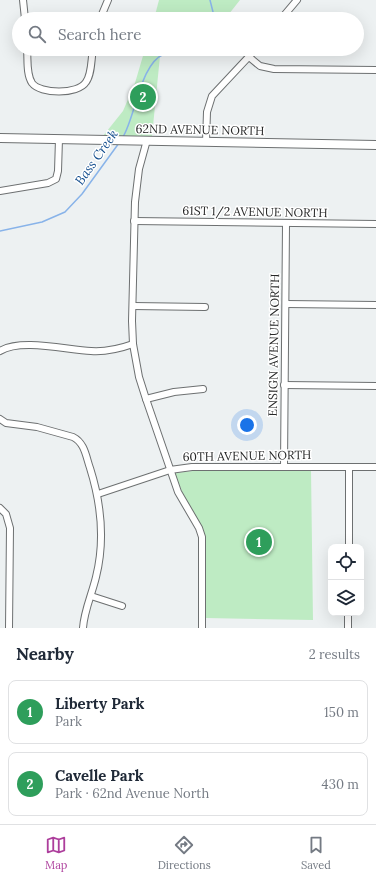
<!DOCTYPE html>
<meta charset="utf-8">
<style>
:root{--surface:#fff;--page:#f2f2f3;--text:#1f2937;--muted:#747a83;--line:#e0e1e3;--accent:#ad3e9c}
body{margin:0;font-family:Lora,serif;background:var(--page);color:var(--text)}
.controls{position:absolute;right:12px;bottom:12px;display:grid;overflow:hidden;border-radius:8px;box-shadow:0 4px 16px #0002}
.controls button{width:36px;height:36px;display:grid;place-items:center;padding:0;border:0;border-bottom:1px solid var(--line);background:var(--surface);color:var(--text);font:20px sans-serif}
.you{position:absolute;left:247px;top:425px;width:14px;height:14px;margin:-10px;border:3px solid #fff;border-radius:50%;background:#1a73e8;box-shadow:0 0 0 6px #1a73e833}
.badge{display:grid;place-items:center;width:26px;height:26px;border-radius:50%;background:var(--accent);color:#fff;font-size:13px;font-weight:700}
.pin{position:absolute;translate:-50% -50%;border:2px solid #fff;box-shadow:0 1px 4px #0006}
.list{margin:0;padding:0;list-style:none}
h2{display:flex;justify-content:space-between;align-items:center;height:52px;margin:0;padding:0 16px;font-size:17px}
h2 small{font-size:13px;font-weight:400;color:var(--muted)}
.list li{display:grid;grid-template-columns:26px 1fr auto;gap:12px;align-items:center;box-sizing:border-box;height:64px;margin:0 8px 8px;padding:0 8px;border:1px solid var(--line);border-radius:8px}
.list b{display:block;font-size:15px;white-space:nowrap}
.list p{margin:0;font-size:13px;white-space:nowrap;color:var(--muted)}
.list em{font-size:13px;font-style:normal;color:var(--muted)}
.icon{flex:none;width:22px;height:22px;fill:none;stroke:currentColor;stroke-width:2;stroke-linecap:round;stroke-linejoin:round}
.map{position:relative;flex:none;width:376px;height:628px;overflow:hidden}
.search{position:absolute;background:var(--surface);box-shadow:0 4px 16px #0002;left:12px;right:12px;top:12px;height:44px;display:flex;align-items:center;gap:10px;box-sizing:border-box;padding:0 14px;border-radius:22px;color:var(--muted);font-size:15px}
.sheet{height:196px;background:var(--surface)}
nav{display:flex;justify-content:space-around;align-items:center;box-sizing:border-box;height:56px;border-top:1px solid var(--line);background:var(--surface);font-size:11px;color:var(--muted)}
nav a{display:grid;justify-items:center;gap:2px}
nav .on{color:var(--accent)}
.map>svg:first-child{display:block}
</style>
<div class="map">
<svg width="376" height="628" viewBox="0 0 376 628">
<rect width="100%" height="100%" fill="#edf1f2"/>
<!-- green -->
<g fill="#beebc3">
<path d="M159,0h81l-15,19h-71z"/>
<path d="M145,49h60l-9,5 -36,2 -8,80h-49l20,-25 12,-28z"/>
<path d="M211,469l100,1 2,150 -107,-2v-80l-5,-13 -16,-25 -10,-27z"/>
</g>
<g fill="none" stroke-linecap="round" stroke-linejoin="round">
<!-- stream -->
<g stroke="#88b3e9" stroke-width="1.5">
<path d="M210,0l3,12 -1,7"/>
<path d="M123,137c13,-22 17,-73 41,-83 9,-3 19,-2 28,-5"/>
<path d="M0,231l42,-9 23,-10 17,-18 37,-51"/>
</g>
<!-- minor casing -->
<g stroke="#6d7071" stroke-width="8">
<g id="minor">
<path d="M23,0l2,19"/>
<path d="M100,19l8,-19"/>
<path d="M281,19l16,-19"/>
<path d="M27,49c1,10 -1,25 5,34 8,11 46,12 54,-1 6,-8 5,-23 7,-33"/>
<path d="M249,57l11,9 14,3 102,1"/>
<path d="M147,140l-8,29 -4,33 -3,119 1,23 6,33 7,22 32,93 21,36 3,9v91"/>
<path d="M206,142l1,-30 5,-16 44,-47"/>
<path d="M0,191l48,-8 8,-4 2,-8 1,-32"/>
<path d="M134,221l242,3"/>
<path d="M286,304l90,1"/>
<path d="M133,306l72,1"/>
<path d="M0,351c21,-13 67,-1 91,0 15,1 28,-2 42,-7"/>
<path d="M284,385l92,1"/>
<path d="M146,399l28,-7 29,-3"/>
<path d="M0,419l6,4 31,4 36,10c12,6 13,20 17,31 11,35 15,73 6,109 -4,17 -12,34 -13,51"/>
<path d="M284,466l2,-242"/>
<path d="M98,494l72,-24 22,-3h184"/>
<path d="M0,508l6,6 4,14 -1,100"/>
<path d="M349,547v-80"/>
<path d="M91,596l31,10"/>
<path d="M348,628v-15"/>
</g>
</g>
<!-- tertiary casing -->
<g stroke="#6d7071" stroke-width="10">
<path id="tertiary" d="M0,138l376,7"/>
</g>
<!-- minor -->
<use href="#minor" stroke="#fff" stroke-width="6"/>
<!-- tertiary -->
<use href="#tertiary" stroke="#fff" stroke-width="8"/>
</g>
<g text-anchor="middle" stroke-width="3" stroke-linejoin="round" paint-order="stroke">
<!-- street labels -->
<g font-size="12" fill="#262727" stroke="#fff">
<text transform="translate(200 130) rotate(1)" y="4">62ND AVENUE NORTH</text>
<text transform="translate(255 212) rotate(1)" y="4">61ST 1/2 AVENUE NORTH</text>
<text transform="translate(274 345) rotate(-89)" y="4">ENSIGN AVENUE NORTH</text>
<text transform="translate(247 456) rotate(-1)" y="4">60TH AVENUE NORTH</text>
</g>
<!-- water labels -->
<g font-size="13" font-style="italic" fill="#144e8e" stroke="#fff">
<text transform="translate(96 157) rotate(-55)" y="5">Bass Creek</text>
</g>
</g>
</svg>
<div class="controls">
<button><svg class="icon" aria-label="locate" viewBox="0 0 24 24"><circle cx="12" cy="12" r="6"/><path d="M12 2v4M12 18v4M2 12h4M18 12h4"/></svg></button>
<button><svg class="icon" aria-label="layers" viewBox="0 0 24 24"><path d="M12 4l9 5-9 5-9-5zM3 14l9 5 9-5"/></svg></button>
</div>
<div class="you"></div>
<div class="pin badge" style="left:259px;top:542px;background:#2e9e5b">1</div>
<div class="pin badge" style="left:143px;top:97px;background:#2e9e5b">2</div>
<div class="search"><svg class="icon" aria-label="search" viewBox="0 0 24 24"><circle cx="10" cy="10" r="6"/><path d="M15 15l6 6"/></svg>Search here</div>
</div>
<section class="sheet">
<h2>Nearby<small>2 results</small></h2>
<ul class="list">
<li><span class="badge" style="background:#2e9e5b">1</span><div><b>Liberty Park</b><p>Park</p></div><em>150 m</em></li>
<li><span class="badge" style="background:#2e9e5b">2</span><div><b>Cavelle Park</b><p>Park · 62nd Avenue North</p></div><em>430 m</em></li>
</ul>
</section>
<nav>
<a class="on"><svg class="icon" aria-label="map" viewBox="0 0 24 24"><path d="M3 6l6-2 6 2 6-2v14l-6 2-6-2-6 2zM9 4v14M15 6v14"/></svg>Map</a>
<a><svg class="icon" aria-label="directions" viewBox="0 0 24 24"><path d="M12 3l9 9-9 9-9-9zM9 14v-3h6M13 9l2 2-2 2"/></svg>Directions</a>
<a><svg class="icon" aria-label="saved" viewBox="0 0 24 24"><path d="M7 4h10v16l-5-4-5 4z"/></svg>Saved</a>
</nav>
